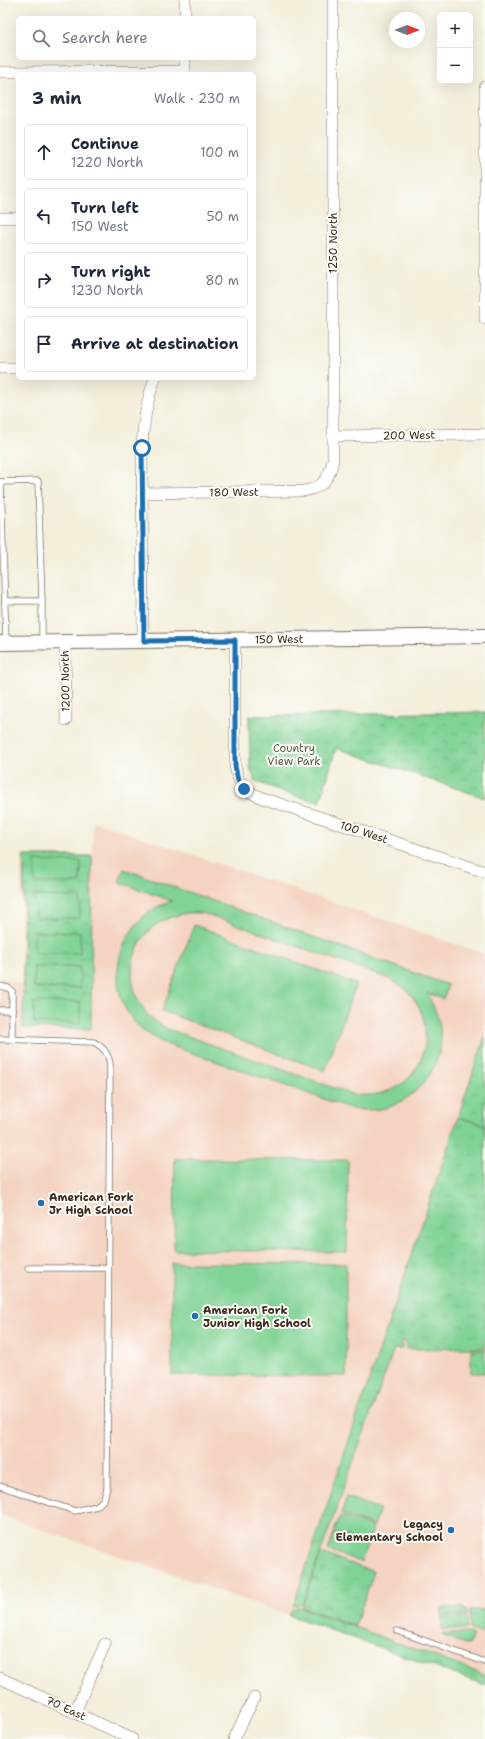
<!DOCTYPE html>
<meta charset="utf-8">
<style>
:root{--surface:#fff;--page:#f6f6f7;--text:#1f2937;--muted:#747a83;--line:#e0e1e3}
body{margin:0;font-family:"Shantell Sans",sans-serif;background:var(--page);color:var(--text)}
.controls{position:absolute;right:12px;top:12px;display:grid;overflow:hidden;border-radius:6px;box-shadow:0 4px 16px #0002}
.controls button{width:36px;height:36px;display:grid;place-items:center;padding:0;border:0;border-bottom:1px solid var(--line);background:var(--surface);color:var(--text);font:20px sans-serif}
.compass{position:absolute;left:389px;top:12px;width:36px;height:36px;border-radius:50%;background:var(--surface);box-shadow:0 4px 16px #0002;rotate:90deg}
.stop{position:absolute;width:12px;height:12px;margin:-9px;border:3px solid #1f6fb2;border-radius:50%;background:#fff}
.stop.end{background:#1f6fb2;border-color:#fff;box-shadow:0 1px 4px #0008}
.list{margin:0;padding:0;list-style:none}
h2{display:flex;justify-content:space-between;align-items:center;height:52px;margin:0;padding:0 16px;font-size:17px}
h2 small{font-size:13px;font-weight:400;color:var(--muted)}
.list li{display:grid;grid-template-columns:26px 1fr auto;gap:12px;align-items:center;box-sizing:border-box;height:56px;margin:0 8px 8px;padding:0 8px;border:1px solid var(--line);border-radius:6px}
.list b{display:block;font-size:15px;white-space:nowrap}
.list p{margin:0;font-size:13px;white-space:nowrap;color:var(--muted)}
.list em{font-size:13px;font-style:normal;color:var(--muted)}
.icon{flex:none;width:22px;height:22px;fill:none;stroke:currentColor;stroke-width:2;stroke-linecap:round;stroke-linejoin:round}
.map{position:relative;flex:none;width:485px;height:1739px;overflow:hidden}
.search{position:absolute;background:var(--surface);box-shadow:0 4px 16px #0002;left:16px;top:16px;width:240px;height:44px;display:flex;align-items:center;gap:10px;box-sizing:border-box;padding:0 14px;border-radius:6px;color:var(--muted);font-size:15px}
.panel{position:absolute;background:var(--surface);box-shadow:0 4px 16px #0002;left:16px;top:72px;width:240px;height:308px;border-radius:6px}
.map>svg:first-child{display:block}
</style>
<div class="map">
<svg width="485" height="1739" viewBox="0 0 485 1739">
<defs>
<pattern id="grass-tufts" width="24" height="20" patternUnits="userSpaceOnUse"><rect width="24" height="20" fill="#80d395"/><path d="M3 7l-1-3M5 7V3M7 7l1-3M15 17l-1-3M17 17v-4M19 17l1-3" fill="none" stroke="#70b580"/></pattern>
<pattern id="park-crowns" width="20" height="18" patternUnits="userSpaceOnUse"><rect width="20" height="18" fill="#80d395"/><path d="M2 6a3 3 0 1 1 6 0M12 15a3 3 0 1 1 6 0" fill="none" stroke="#70b580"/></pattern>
</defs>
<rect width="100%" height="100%" fill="#fdfcf7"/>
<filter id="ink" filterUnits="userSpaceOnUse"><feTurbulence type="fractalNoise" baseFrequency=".025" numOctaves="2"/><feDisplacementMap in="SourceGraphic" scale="8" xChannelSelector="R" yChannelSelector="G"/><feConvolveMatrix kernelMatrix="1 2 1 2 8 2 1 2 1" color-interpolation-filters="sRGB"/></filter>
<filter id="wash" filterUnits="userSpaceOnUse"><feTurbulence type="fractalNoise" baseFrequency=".012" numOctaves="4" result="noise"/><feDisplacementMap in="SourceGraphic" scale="16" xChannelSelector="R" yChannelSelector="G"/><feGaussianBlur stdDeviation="0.9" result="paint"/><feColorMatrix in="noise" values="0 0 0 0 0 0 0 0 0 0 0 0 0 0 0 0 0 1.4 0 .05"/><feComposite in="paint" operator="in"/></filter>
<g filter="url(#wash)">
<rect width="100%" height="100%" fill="#f3efdb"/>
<!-- built -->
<path fill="#f4d3c1" d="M93,821l392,133v82l-27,81 27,8v560l-196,-70 -289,-100v-538l21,8v-130h71z"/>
<!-- grass -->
<g fill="url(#grass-tufts)" stroke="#5e7e5a">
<path d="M458,1117l27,8v223l-79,1v-8h-4v8h-8l-92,255 -9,2z"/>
<path d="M300,1607l185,68v10l-196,-70 3,-6z"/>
<path d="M442,1608h21v2h4v5h-25z"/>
<path d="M470,1610h15v25l-15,-6z"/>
<rect x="442" y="1617" width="25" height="12"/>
<path d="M442,1633h30l1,1 -4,11 -26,-9z"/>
</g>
<!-- park -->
<g fill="url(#park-crowns)" stroke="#5e7e5a">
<path d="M485,712v86l-149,-50 -16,55 -37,-11 -28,-11 -5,-13 -1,-52z"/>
<path d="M24,856h68l-1,173 -68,-1z"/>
<path d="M485,1036v89l-27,-8z"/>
<rect x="471" y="1350" width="14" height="23"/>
<path d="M321,1553l53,19 -19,54 -53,-19z"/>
</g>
<!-- garden -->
<g fill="#80d395" stroke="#5e7e5a" fill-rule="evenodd">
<path d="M35,861l46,1 -1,21h-45z"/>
<path d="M124,869l324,116 -5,14 -16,-6c8,15 14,30 14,47 -2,30 -24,57 -52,67 -12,4 -25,3 -37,2l-191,-67c-11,-7 -21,-13 -29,-23 -26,-34 -15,-85 20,-109 6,-4 13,-6 20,-9l-53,-19zM186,913h16l13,4 172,61c9,5 19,10 25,18 21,26 17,68 -10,88 -14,10 -32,12 -48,11l-186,-66c-9,-5 -18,-10 -24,-19 -20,-27 -14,-67 13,-86 9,-6 19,-8 29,-11z"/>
<path d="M35,896l45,1v21h-45z"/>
<path d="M194,925l162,59 -31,87 -163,-60z"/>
<rect x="34" y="932" width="46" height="21"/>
<rect x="34" y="967" width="46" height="21"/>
<rect x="34" y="1002" width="46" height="21"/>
<path d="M175,1159l173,1 -1,92 -173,-2z"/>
<path d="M172,1263l174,1v112l-174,-1z"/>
<path d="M347,1497l33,12 -6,17 -33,-12z"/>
<path d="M340,1516l33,11 -5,17 -34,-12z"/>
<path d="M334,1533l33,12 -6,17 -33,-12z"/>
</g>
</g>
<g filter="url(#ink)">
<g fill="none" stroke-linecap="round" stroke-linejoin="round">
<!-- service casing -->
<g stroke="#7b6f60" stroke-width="7">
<g id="service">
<path d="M0,482l38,-1 4,120h-37"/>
<path d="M1,482l5,160"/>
<path d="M42,642v-41"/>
<path d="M0,986l8,2 4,3v49"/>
<path d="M0,1010h12"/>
<path d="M0,1039l94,3c10,6 14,11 16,22l-3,424 -3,11 -7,7 -22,5 -75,-25"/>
<path d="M28,1268h80"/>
<path d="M397,1631l88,31"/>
</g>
</g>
<!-- minor casing -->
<g stroke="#7b6f60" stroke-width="12">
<g id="minor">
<path d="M185,0v18"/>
<path d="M185,58v16"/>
<path d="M0,72l185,-1"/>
<path d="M485,87v232"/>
<path d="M0,218h18"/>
<path d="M0,368h18"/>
<path d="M333,436l152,-2"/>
<path d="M142,493l162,-2c20,-4 25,-12 29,-31v-460"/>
<path d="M235,640v126c4,20 8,24 27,32l223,74"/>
<path d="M143,641l-1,-193c1,-25 4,-46 13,-70"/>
<path d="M65,642l1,78"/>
<path d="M0,1678l132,61"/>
<path d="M75,1712l30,-68"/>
<path d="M234,1739l20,-41"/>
</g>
</g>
<!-- tertiary casing -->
<g stroke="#7b6f60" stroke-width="16">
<path id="tertiary" d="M0,643l485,-7"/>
</g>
<!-- service -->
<use href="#service" stroke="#fff" stroke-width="5.5"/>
<!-- minor -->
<use href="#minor" stroke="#fff" stroke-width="11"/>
<!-- tertiary -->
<use href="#tertiary" stroke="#fff" stroke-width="14"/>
</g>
</g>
<g fill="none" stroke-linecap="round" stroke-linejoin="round" filter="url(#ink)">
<!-- route -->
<path stroke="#1f6fb2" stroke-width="5" d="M142,448l2,193 91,-1v126l3,14 6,9"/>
</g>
<!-- markers -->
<g fill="#1f6fb2" stroke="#fdfcf7" stroke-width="1.5">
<circle cx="41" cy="1203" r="4"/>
<circle cx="195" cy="1316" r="4"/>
<circle cx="451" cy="1530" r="4"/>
</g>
<g text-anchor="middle" stroke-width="4" stroke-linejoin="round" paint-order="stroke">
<!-- street labels -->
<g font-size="11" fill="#3b2a1e" stroke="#fdfcf7">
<text transform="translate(333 243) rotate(-90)" y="4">1250 North</text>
<text transform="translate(409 435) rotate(-1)" y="4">200 West</text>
<text transform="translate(234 492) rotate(-1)" y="4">180 West</text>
<text transform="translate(279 639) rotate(-1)" y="4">150 West</text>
<text transform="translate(65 681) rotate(-91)" y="4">1200 North</text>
<text transform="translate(364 832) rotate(18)" y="4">100 West</text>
<text transform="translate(66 1708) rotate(25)" y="4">70 East</text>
</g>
<!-- park labels -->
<g font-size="11" fill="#505d42" stroke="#fdfcf7">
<text x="294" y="752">Country<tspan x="294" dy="13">View Park</tspan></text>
</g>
<!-- poi labels -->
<g font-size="11" font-weight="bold" fill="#3b2a1e" stroke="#fdfcf7" text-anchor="start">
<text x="49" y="1201">American Fork<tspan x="49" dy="13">Jr High School</tspan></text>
<text x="203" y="1314">American Fork<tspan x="203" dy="13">Junior High School</tspan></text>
<text x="443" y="1528" text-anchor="end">Legacy<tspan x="443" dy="13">Elementary School</tspan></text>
</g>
</g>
</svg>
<div class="controls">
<button>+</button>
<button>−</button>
</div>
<svg class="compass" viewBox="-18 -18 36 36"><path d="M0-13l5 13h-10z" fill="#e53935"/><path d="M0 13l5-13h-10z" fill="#747a83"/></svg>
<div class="stop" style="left:142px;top:448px"></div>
<div class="stop end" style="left:244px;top:789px"></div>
<div class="search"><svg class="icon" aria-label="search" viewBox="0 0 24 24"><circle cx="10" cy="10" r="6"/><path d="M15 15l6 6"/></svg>Search here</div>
<section class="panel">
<h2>3 min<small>Walk · 230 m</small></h2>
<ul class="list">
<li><svg class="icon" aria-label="ahead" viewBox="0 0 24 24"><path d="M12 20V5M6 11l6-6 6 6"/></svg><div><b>Continue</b><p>1220 North</p></div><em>100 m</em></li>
<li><svg class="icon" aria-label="left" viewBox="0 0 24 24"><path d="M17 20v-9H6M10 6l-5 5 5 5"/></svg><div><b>Turn left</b><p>150 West</p></div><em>50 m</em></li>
<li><svg class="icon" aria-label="right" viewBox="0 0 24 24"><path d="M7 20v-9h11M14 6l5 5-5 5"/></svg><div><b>Turn right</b><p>1230 North</p></div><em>80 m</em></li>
<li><svg class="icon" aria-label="arrive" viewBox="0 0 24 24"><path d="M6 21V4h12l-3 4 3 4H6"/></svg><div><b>Arrive at destination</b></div></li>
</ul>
</section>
</div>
